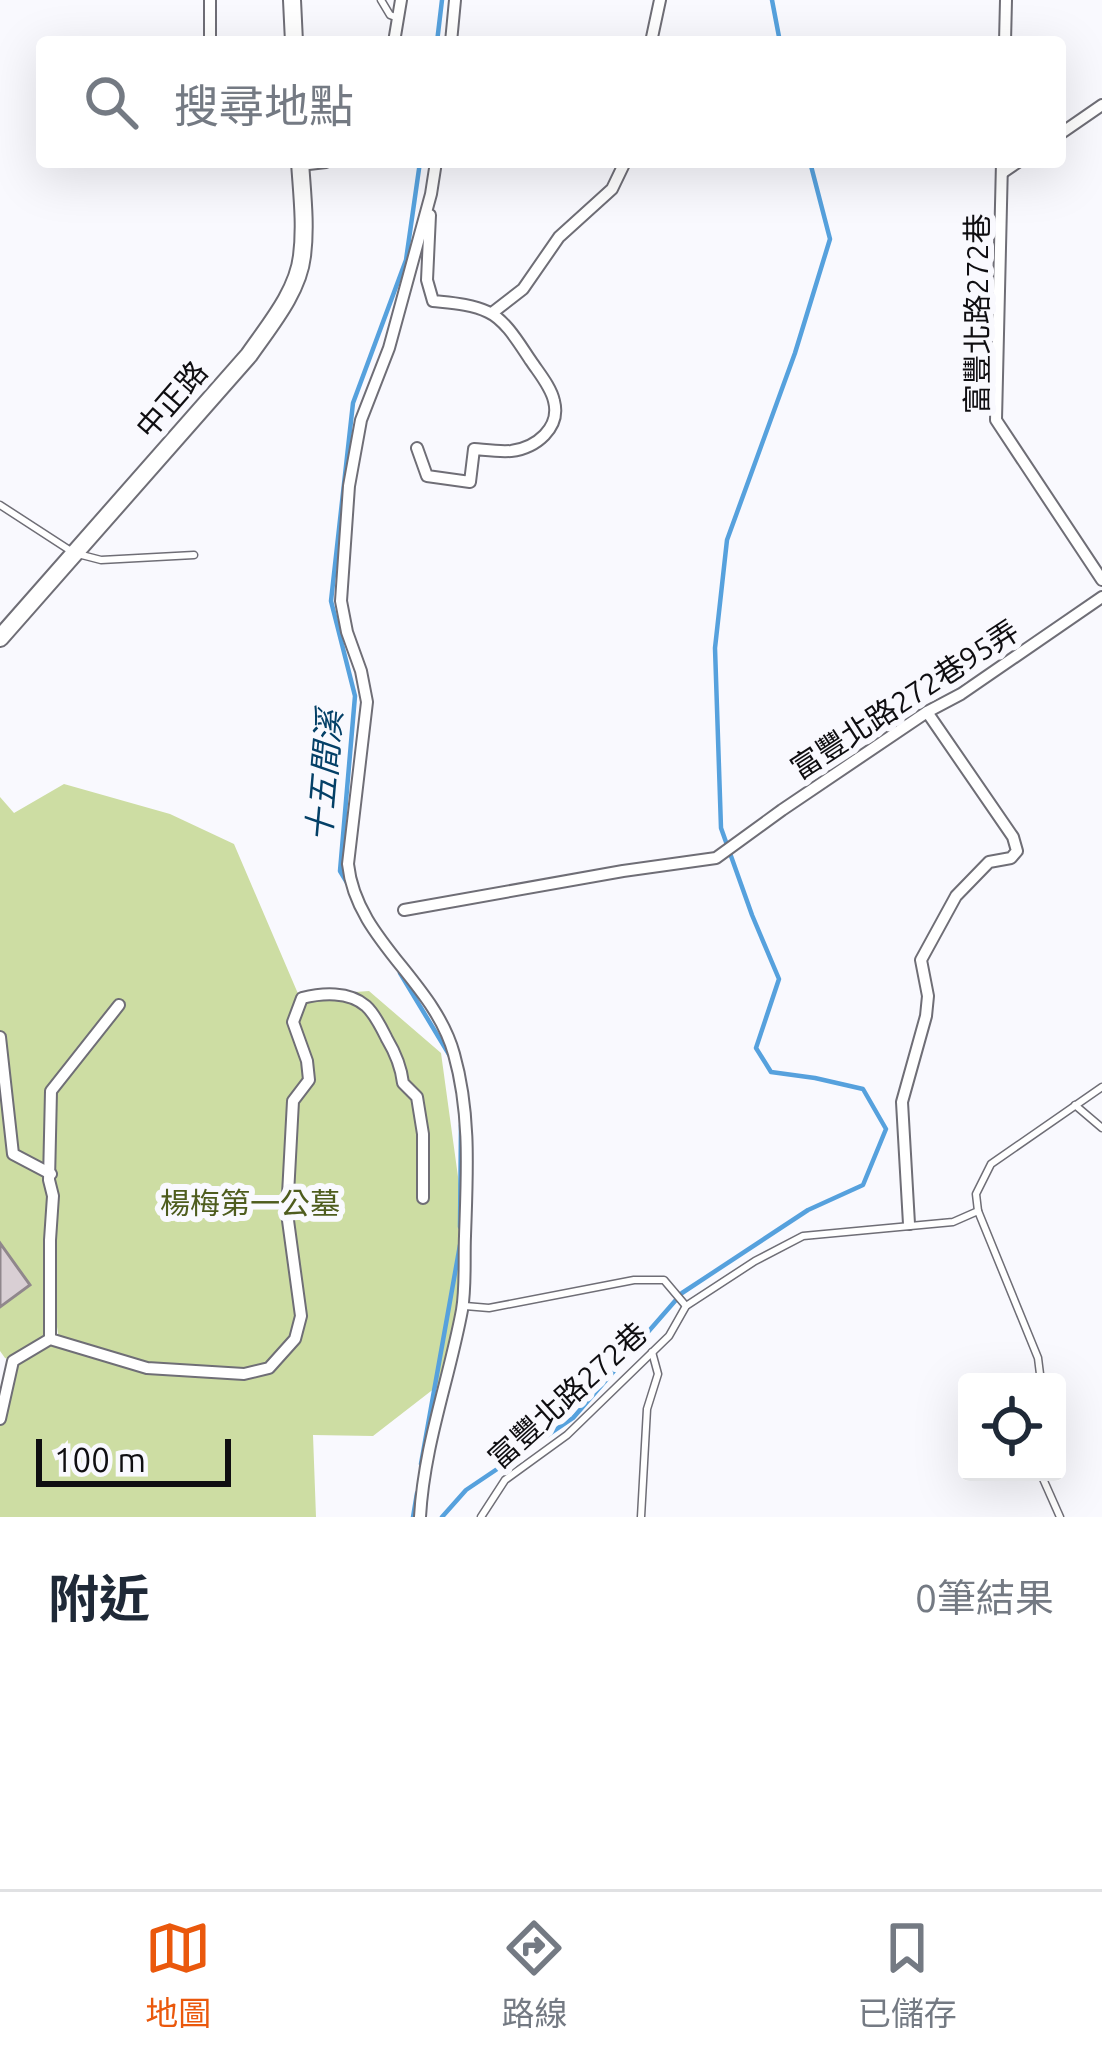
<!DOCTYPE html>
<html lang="zh-TW">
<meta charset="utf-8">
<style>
:root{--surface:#fff;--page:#f6f6f7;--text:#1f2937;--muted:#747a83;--line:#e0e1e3;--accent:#ea580c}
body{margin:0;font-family:Ubuntu,"Noto Sans TC",sans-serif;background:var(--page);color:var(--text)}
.controls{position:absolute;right:36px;bottom:36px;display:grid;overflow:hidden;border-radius:12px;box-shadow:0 12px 48px #0002}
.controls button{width:108px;height:108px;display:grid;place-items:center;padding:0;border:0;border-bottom:3px solid var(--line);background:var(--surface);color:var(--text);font:60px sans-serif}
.scale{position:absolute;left:36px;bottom:30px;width:195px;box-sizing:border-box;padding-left:12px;border:6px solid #0f0e11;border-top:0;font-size:33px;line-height:42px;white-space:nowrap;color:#0f0e11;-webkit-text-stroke:9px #f9f9fe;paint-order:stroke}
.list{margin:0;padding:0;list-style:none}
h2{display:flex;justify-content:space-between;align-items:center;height:156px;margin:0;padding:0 48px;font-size:51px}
h2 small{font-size:39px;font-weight:400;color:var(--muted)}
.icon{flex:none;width:66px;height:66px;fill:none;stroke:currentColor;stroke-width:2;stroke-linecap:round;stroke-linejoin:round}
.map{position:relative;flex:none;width:1102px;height:1517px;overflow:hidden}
.search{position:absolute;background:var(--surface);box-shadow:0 12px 48px #0002;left:36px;right:36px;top:36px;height:132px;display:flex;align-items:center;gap:30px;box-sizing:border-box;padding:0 42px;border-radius:12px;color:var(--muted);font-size:45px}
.sheet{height:372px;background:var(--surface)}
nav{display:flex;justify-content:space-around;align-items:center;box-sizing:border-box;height:168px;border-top:3px solid var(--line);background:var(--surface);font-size:33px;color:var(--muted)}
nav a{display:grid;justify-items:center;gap:6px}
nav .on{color:var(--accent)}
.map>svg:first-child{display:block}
</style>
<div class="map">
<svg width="1102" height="1517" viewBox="0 0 1102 1517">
<rect width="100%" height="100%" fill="#f9f9fe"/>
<!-- green -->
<path fill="#cddda3" d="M64,784l106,30 64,30 65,152 70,-5 72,62 18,131 3,94 -9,96 -80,62 -60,-1 3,82h-316v-100l18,-52 41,-25 -12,-79 3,78 -37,22 -8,-3 -5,-7v-554l14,16z"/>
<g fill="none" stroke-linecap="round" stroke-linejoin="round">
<!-- stream -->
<g stroke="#56a1dd" stroke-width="4.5">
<path d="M772,0l8,42"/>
<path d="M437,42l5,-42"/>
<path d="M349,886l-9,-15 15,-175 -24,-95 22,-198 53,-143 14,-98"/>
<path d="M400,973l50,83"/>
<path d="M460,1227l1,-102"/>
<path d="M421,1464l39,-219"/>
<path d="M413,1517l4,-24"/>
<path d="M442,1517l24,-27 107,-72 109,-125 126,-83 55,-25 23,-56 -23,-40 -48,-11 -44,-6 -15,-24 23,-69 -27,-64 -31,-87 -6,-180 12,-108 68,-187 35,-114 -20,-77"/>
</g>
</g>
<!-- building -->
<path fill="#d9cfd4" stroke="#90878c" stroke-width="3" d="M0,1243l30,42 -30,22z"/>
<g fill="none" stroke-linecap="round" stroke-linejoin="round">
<!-- lane casing -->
<g stroke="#6f6e76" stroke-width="9">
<g id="lane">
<path d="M381,0l9,15 8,3"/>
<path d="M0,505l74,48 27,7 93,-5"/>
<path d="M1075,1105l27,23"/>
<path d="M978,1211l60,147 3,24"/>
<path d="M465,1306l24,2 145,-28h30l22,26"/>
<path d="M1040,1472l20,45"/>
<path d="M481,1517l24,-37 62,-45 102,-99 17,-30 69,-45 48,-25 150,-14 25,-11 -2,-17 15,-30 111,-77"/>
<path d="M641,1517l6,-108 11,-35 -6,-22"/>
</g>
</g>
<!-- street casing -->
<g stroke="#6f6e76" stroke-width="14">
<g id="street">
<path d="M210,0v42"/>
<path d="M394,42l7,-42"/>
<path d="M451,42l4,-42"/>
<path d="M651,42l9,-42"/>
<path d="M1005,42l1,-42"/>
<path d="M1060,134l42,-29"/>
<path d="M1002,162l-6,258 106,160"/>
<path d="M300,165l26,-3"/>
<path d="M1002,173l16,-11"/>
<path d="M492,313l31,-24 36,-52 53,-48 13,-27"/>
<path d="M417,448l10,28 43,6 4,-33c12,1 25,3 37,2 25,-3 50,-23 43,-50 -3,-14 -15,-28 -23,-40 -11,-16 -25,-41 -43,-49 -17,-8 -37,-9 -55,-11l-6,-21 3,-65"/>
<path d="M404,910l219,-39 93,-13 66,-48 145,-98 34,-18 141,-97"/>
<path d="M0,1037l13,117 38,20"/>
<path d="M909,1224l-7,-122 24,-86 2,-20 -7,-36 35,-64 33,-34 22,-4 6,-7 -4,-14 -86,-125"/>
<path d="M50,1339v-99l3,-44 -4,-16 2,-89 68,-86"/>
<path d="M0,1419l13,-58 37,-22 97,29 97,6 25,-6 26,-29 6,-23 -14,-103 6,-112 16,-21 -2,-19 -14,-39 9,-24c20,-5 47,-7 64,8 9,8 16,23 21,33 9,15 14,27 16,44l14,14 6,37v64"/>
<path d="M420,1517c4,-72 29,-137 42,-207 4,-24 2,-50 3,-74 2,-62 6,-122 -11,-182 -20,-73 -98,-114 -106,-190l19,-162 -6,-31 -14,-39 -6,-31 8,-115 12,-66 28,-72 42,-154 5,-32"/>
</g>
</g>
<!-- secondary casing -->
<g stroke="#6f6e76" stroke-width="20">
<g id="secondary">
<path d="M292,0l2,42"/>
<path d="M0,638l249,-283c20,-29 49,-63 53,-99 4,-31 0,-63 -2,-94"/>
</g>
</g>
<!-- lane -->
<use href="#lane" stroke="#fff" stroke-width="6"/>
<!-- street -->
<use href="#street" stroke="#fff" stroke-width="10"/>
<!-- secondary -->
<use href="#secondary" stroke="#fff" stroke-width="16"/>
</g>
<g text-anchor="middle" stroke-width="12" stroke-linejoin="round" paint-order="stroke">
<!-- street labels -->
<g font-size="30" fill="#0f0e11" stroke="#f9f9fe">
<text transform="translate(978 314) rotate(-90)" y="10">富豐北路272巷</text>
<text transform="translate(172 400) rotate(-49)" y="10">中正路</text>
<text transform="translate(905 700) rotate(-33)" y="10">富豐北路272巷95弄</text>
<text transform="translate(568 1396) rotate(-42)" y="10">富豐北路272巷</text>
</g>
<!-- park labels -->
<g font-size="30" fill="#4e5c1e" stroke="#f9f9fe">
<text x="250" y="1214">楊梅第一公墓</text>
</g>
<!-- water labels -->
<g font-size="33" font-style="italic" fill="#044067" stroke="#f9f9fe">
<text transform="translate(324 776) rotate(-85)" y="12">十五間溪</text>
</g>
</g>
</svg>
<div class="controls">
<button><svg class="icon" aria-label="locate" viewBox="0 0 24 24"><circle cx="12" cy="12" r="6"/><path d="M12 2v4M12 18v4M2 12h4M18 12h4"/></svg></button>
</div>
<div class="scale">100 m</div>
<div class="search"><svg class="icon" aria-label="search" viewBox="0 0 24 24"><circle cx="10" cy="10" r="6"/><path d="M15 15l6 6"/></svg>搜尋地點</div>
</div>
<section class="sheet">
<h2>附近<small>0筆結果</small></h2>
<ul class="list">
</ul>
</section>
<nav>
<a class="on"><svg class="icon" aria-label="map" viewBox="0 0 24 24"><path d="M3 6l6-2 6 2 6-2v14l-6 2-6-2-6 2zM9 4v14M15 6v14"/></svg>地圖</a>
<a><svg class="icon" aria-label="directions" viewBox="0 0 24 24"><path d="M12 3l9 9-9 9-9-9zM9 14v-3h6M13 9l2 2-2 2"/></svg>路線</a>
<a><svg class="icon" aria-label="saved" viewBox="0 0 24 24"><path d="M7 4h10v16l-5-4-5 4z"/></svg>已儲存</a>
</nav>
